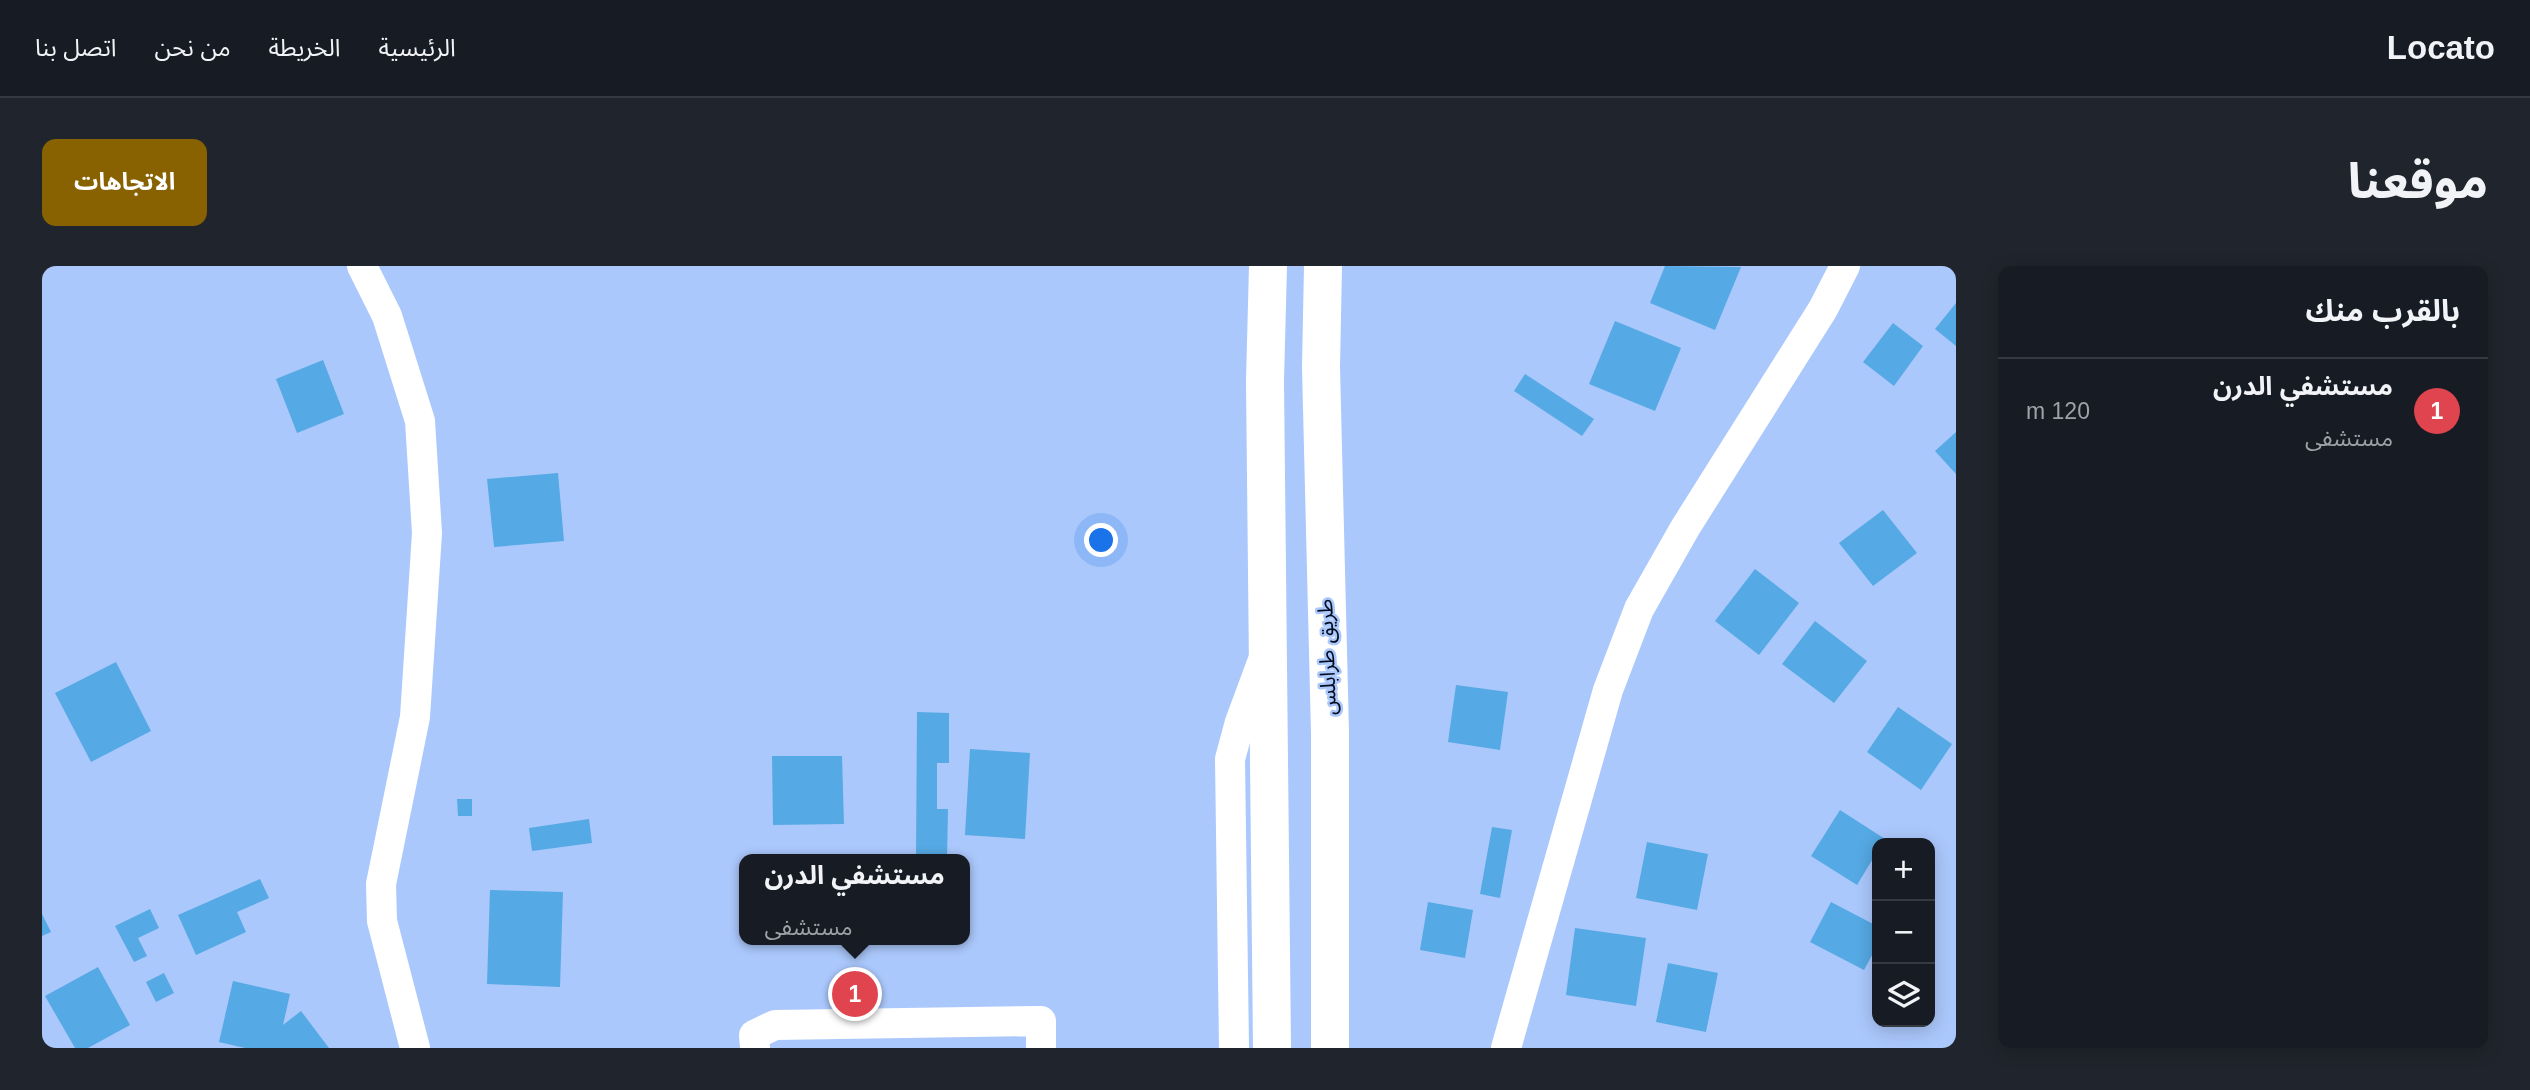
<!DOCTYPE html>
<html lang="ar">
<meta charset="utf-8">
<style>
:root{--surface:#171b24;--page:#20242c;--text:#f1f3f6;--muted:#9ea1a6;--line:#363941;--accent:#886200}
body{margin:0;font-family:Arial,"Noto Sans Arabic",sans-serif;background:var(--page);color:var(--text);direction:rtl}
.controls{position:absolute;right:21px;bottom:21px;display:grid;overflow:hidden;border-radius:14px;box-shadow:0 4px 18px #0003}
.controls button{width:63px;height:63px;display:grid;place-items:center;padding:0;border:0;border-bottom:2px solid var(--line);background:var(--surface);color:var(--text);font:35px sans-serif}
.you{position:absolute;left:1060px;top:275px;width:24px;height:24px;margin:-18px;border:5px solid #fff;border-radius:50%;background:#1a73e8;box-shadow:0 0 0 10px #1a73e833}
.badge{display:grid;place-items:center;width:46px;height:46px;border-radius:50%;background:var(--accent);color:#fff;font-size:23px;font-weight:700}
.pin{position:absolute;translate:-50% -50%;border:4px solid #fff;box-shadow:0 2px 7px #0006}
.popup{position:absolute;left:697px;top:588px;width:231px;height:91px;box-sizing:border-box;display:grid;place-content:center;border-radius:14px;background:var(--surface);filter:drop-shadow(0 2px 5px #0005);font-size:23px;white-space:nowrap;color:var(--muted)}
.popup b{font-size:26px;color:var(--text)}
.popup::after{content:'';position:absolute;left:50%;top:100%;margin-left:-14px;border:14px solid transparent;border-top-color:var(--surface)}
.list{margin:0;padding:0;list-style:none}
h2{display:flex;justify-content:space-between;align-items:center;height:91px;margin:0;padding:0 28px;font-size:30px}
h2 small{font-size:23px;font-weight:400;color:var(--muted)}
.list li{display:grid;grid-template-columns:46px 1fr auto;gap:21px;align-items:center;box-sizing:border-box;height:98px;padding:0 28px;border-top:2px solid var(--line)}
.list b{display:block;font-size:26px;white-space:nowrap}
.list p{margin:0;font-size:23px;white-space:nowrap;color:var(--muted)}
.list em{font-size:23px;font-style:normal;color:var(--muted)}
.icon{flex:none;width:38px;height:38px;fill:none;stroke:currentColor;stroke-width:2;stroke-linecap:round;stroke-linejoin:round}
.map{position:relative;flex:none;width:1914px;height:782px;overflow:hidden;direction:ltr;border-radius:14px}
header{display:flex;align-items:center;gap:42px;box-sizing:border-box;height:98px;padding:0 35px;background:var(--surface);border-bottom:2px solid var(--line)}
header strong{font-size:33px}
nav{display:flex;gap:38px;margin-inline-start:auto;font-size:24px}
.intro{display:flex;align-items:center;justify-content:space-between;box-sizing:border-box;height:168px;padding:0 42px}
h1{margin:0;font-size:49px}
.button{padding:18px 32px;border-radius:14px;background:var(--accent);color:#fff;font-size:24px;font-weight:700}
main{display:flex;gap:42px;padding:0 42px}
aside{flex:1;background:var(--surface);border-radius:14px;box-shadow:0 4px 18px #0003}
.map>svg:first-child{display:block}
</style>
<header>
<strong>Locato</strong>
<nav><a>الرئيسية</a><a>الخريطة</a><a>من نحن</a><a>اتصل بنا</a></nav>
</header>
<div class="intro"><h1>موقعنا</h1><a class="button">الاتجاهات</a></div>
<main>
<aside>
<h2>بالقرب منك<small></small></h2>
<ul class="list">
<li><span class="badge" style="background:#e0444e">1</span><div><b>مستشفي الدرن</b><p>مستشفى</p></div><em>120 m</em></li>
</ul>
</aside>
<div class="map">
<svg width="1914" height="782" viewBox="0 0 1914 782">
<rect width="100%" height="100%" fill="#abc8fc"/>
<!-- building -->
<g fill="#55a9e4">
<path d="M1623,0l76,1 -26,63 -65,-27z"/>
<path d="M1914,37v43l-21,-17z"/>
<path d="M1573,55l66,27 -26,63 -66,-27z"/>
<path d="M1851,57l30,23 -29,40 -31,-24z"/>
<path d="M281,94l21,54 -47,19 -21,-54z"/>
<path d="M1483,108l69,45 -12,17 -68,-45z"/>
<path d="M1914,166v42l-21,-23z"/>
<path d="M516,207l6,68 -70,6 -7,-68z"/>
<path d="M1841,244l34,43 -44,33 -34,-43z"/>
<path d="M1713,303l44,34 -40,52 -44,-34z"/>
<path d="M1773,355l52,40 -33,42 -52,-39z"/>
<path d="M74,396l35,69 -60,31 -36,-69z"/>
<path d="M1414,419l52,7 -8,58 -52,-8z"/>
<path d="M1856,441l54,37 -31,46 -54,-38z"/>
<path d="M875,446l32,1v50h-12v46h11l-1,50h-31z"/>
<path d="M928,483l60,4 -5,86 -60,-4z"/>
<path d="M730,490h70l2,68 -71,1z"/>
<path d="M415,533h15v17h-14z"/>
<path d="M1798,544l45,29 -2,4h-6v9l-20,33 -46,-29z"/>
<path d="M547,553l3,24 -60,8 -3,-23z"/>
<path d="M1450,561l20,3 -12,68 -20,-4z"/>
<path d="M1605,576l61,12 -11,56 -61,-12z"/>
<path d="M218,613l9,19 -32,14 9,20 -50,23 -18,-40z"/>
<path d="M448,624l73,2 -3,95 -73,-3z"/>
<path d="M1386,636l45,8 -8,48 -45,-8z"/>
<path d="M1789,636l46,24v20l-13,24 -54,-28z"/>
<path d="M108,643l9,19 -21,10 9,18 -13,6 -19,-36z"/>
<path d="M0,648l9,18 -9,4z"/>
<path d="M1533,662l71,10 -10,68 -70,-11z"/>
<path d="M1626,697l50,10 -12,59 -50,-10z"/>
<path d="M56,701l32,58 -42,23h-13l-30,-52z"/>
<path d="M122,707l10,20 -18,9 -10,-20z"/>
<path d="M191,715l57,13 -7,31 18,-14 28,37h-84l-26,-6z"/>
</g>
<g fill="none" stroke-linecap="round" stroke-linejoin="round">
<!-- minor -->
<g stroke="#fff" stroke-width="30">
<path d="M320,0l25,50 33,105 7,112 -12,184 -34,167 1,37 33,127"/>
<path d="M713,782l-1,-13 21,-10 266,-4v27"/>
<path d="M1192,782l-4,-289 10,-37 23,-62"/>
<path d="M1464,782l102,-358 31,-81 46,-81 138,-219 22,-43"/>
</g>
<!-- highway -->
<g stroke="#fff" stroke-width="38">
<path d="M1226,0l-3,115 7,667"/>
<path d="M1281,0l-2,101 9,366v315"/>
</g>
</g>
<g text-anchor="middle" stroke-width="5" stroke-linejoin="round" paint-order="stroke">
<!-- street labels -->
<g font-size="21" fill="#040c1e" stroke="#abc8fc">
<text transform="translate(1285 391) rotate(-92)" y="7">طريق طرابلس</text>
</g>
</g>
</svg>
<div class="controls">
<button>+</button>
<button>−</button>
<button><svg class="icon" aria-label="layers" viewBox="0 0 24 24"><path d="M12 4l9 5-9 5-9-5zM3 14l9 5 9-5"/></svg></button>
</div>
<div class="you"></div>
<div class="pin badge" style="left:813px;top:728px;background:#e0444e">1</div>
<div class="popup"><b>مستشفي الدرن</b>مستشفى</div>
</div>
</main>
